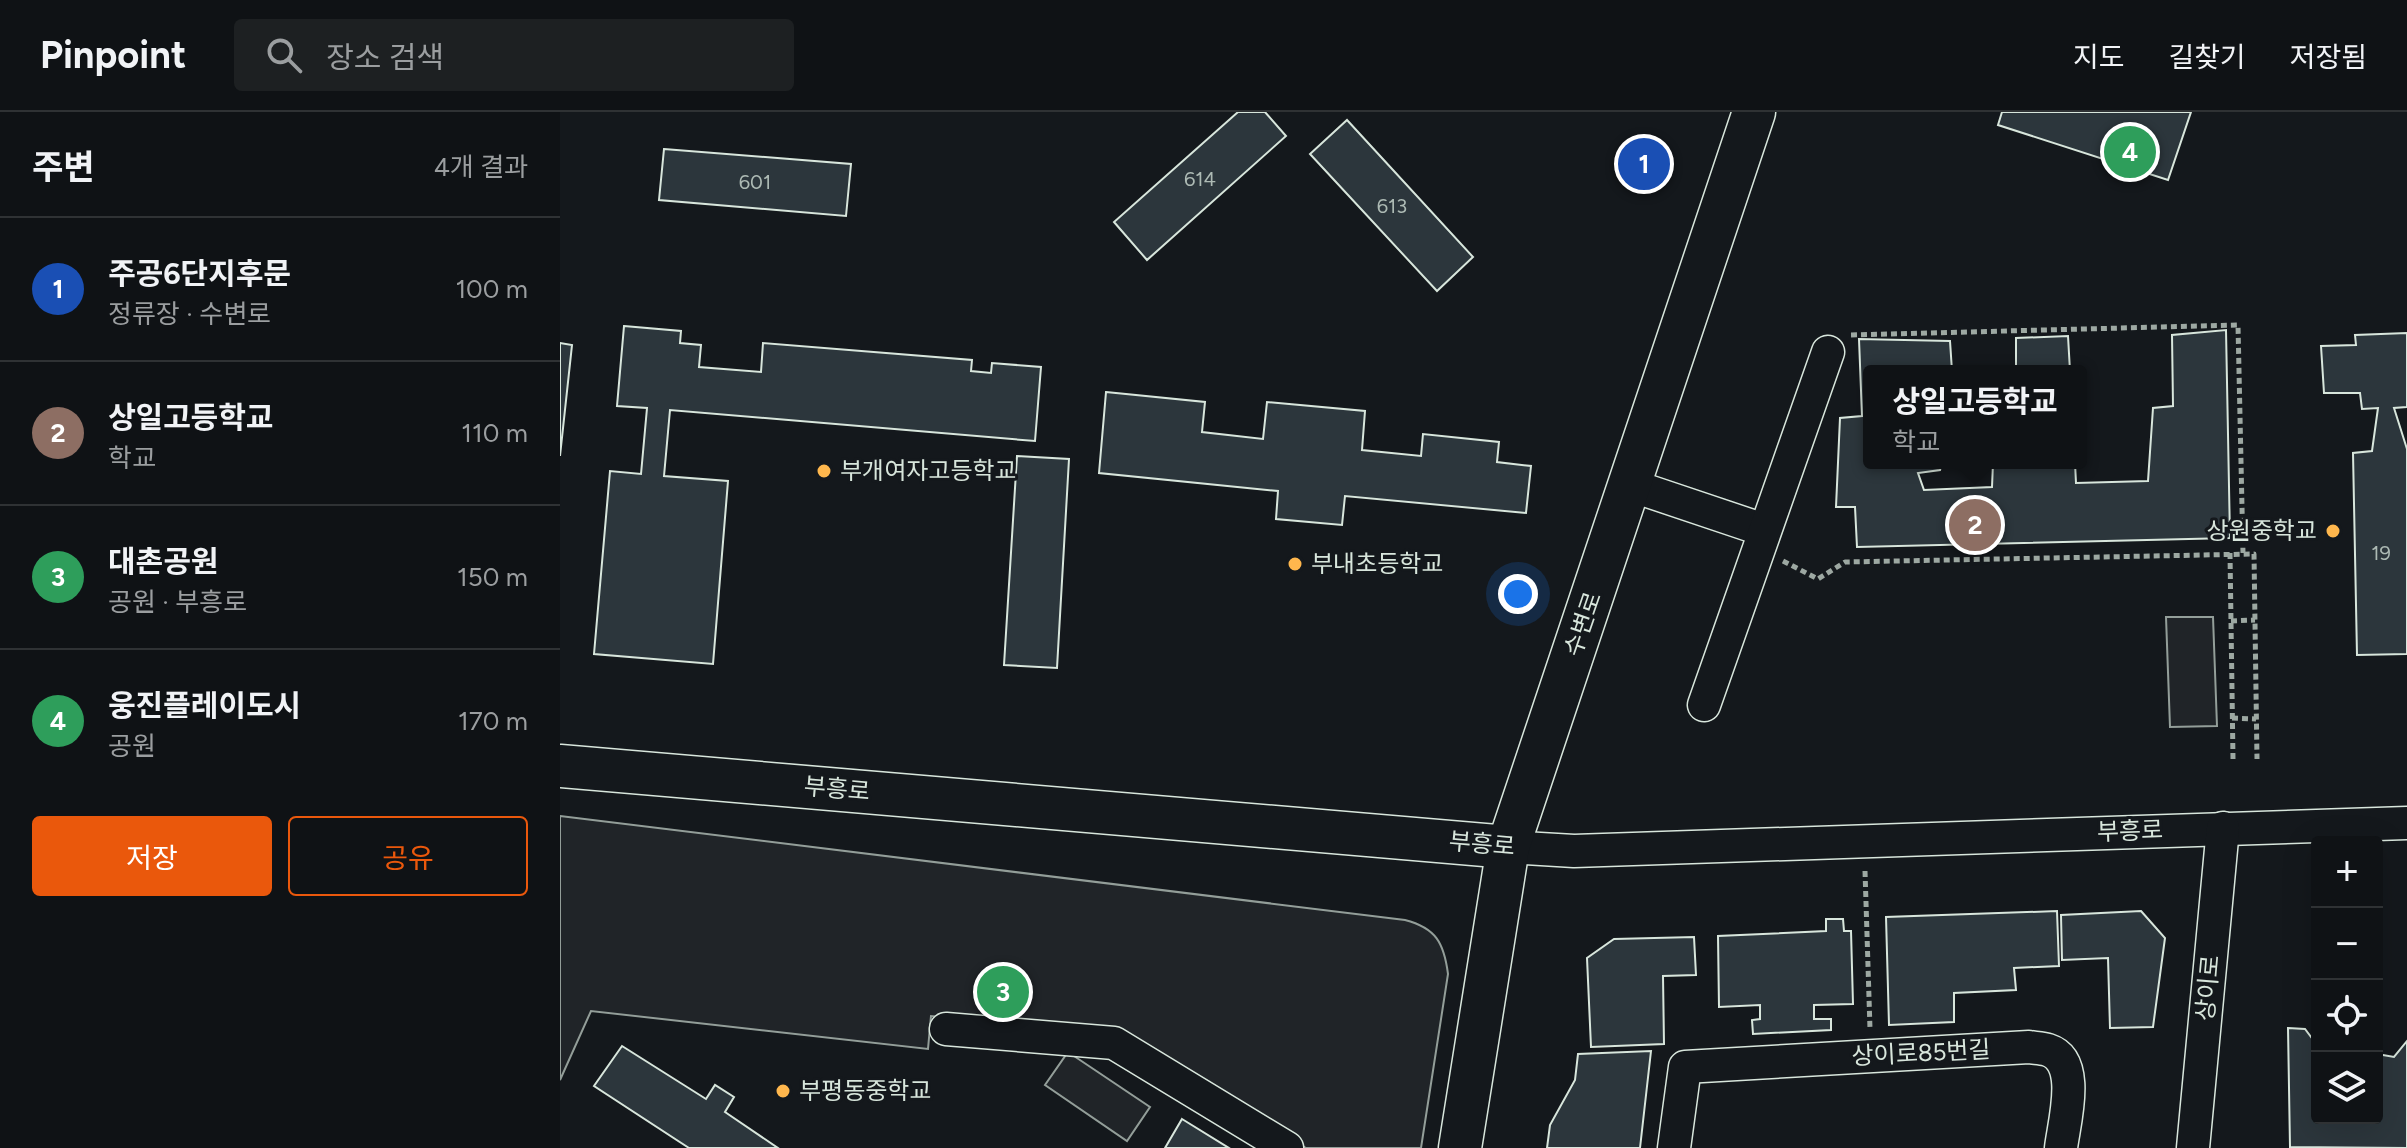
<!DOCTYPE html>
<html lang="ko">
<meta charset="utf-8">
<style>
:root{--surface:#0f1215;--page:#1d2022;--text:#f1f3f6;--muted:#9b9ea0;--line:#2f3234;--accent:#ea580c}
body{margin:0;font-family:Figtree,"Noto Sans KR",sans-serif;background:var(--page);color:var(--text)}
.controls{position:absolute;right:24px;bottom:24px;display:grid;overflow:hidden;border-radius:8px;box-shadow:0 8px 32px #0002}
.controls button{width:72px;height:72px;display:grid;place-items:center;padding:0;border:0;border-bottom:2px solid var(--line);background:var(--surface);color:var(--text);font:40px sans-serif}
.you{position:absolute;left:958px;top:482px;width:28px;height:28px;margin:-20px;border:6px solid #fff;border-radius:50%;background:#1a73e8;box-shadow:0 0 0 12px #1a73e833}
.badge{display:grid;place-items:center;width:52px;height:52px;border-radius:50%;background:var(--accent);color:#fff;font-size:26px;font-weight:700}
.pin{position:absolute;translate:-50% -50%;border:4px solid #fff;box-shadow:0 2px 8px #0006}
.popup{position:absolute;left:1303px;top:253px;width:224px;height:104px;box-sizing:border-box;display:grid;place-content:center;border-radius:8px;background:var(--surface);filter:drop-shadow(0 2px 6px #0005);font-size:26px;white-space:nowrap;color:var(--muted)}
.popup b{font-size:30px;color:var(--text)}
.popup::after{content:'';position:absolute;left:50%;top:100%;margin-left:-16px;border:16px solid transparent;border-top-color:var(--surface)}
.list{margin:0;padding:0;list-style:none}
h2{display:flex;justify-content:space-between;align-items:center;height:104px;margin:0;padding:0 32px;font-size:34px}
h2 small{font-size:26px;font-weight:400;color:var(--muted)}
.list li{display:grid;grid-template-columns:52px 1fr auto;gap:24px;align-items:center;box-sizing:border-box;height:144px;padding:0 32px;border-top:2px solid var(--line)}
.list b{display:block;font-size:30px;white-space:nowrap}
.list p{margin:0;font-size:26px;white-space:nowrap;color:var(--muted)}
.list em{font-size:26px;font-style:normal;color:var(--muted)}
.actions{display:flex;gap:16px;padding:24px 32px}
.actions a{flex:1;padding:18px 0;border:2px solid var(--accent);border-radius:8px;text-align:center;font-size:28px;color:var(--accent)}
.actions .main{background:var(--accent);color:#fff}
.icon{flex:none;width:44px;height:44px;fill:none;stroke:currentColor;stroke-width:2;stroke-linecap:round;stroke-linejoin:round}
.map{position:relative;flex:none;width:1847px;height:1036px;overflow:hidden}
header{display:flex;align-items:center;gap:48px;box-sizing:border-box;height:112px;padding:0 40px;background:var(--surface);border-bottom:2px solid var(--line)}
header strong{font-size:38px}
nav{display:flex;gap:44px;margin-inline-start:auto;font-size:28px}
.search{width:560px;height:72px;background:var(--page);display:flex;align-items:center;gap:20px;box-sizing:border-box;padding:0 28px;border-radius:8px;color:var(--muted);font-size:30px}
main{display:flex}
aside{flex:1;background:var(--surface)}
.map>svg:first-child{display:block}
</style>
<header>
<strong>Pinpoint</strong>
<div class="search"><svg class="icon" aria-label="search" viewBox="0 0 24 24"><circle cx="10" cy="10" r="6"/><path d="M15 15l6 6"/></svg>장소 검색</div>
<nav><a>지도</a><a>길찾기</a><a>저장됨</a></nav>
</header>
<main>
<aside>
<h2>주변<small>4개 결과</small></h2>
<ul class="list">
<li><span class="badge" style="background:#1a4fb4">1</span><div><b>주공6단지후문</b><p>정류장 · 수변로</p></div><em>100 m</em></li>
<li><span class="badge" style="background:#8d6e63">2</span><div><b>상일고등학교</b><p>학교</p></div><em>110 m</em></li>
<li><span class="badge" style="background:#2e9e5b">3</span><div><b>대촌공원</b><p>공원 · 부흥로</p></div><em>150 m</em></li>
<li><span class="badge" style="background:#2e9e5b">4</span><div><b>웅진플레이도시</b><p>공원</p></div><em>170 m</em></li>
</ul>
<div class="actions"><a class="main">저장</a><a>공유</a></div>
</aside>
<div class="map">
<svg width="1847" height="1036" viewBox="0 0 1847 1036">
<rect width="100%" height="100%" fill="#14181c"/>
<!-- green -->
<g fill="#202428" stroke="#939e99" stroke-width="2">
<path d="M1606,505h47l4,109 -47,1z"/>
<path d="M0,704l845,104c31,8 39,23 43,54l-27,174h-115l-187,-114 -188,-18 -3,33 -337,-38 -31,69z"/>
<path d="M508,940l82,55 -23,34 -82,-56z"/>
</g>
<!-- building -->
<g fill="#2c363c" stroke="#d8e6dc" stroke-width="2">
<path d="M678,0h27l21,24 -139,124 -33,-38z"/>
<path d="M1442,0h189l-23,68 -170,-55z"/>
<path d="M787,8l126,137 -36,34 -127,-137z"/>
<path d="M104,37l187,15 -5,52 -187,-16z"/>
<path d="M64,214l57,5 -1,12 21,2 -2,22 62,5 2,-29 209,17 -1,11 20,2 1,-10 49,4 -6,74 -365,-31 -6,66 64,5 -15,183 -119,-10 16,-183 31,3 6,-66 -30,-2z"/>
<path d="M1666,218l4,208 -373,9 -2,-40h-19l4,-89 22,-2 -3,-77 91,2 2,30h-83v92h73l-2,7 -22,3 6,17 68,-3 1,-24h82l1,20 72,-2 5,-73 20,-2 -1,-71z"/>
<path d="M1847,221v74l-13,1 13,41v205l-50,1 -4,-202 19,-2 6,-43 -16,1 -2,-16h-36l-3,-47 35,-1 -1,-10z"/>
<path d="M1508,224l2,35h-54v-33z"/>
<path d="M0,231l12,2 -12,111z"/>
<path d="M546,280l99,10 -3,30 61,7 4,-37 98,9 -3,39 59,6 2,-22 76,8 -2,20 34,4 -5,47 -181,-17 -3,29 -66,-6 2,-28 -179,-18z"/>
<path d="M457,344l52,3 -12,209 -53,-3z"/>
<path d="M1497,799l2,55 -45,2 2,22 -62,3v29l-65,3 -3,-108z"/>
<path d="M1581,799l24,27 -12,89 -43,1 -2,-70 -46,2 -1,-45z"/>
<path d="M1266,807h17l1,12h7l2,73 -39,1v14h17v11l-78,4 -1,-14 8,-1v-14l-41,2 -1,-71 108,-5z"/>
<path d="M1134,825l2,38 -33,1 1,68 -73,3 -4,-89 27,-19z"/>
<path d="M1728,916l17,1 12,16v73h60v-64l17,3 13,-16v107l-117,-1z"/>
<path d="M62,934l84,53 9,-14 19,12 -9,15 53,36h-89l-95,-62z"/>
<path d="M1091,939l-11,97h-93l3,-23 25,-45 3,-26z"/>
<path d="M622,1007l47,29h-64z"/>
</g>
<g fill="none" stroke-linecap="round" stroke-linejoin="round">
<!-- minor casing -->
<g stroke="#d8e6dc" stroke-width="35">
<g id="minor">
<path d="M1070,373l134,45"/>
<path d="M1144,593l124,-353"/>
<path d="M948,735l66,4 833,-28"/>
<path d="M386,917l168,14 173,105"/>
<path d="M1114,1036l11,-81 344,-20c6,1 13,1 19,3 34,11 16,72 13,98"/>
<path d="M1633,1036l30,-320"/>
</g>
</g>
<!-- major casing -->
<g stroke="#d8e6dc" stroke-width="45">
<g id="major">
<path d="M0,654l948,81"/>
<path d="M900,1036l48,-301 246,-735"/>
</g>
</g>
<!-- path -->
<g stroke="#9da8a2" stroke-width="5" stroke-dasharray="6 4" stroke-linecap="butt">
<path d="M1291,223l387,-10 5,228"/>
<path d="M1670,441l3,206"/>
<path d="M1223,449l35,18 27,-17 409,-8 3,205"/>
<path d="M1671,509l24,-1"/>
<path d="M1672,606l24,1"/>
<path d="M1305,759l5,158"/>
</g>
<!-- minor -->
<use href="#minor" stroke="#14181c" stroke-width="32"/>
<!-- major -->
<use href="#major" stroke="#14181c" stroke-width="42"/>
</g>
<!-- markers -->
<g fill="#ffb74d" stroke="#14181c" stroke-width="3">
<circle cx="264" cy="359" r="8"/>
<circle cx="1773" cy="419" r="8"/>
<circle cx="735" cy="452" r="8"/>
<circle cx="223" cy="979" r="8"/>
</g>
<g text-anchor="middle" stroke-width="6" stroke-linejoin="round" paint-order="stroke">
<!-- number labels -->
<g font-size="20" fill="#adbab4">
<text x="640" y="74">614</text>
<text x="195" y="77">601</text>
<text x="832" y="101">613</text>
<text x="1821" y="448">19</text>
</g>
<!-- poi labels -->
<g font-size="24" fill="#d8e6dc" stroke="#14181c" text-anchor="start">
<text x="280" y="367">부개여자고등학교</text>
<text x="1757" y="427" text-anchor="end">상원중학교</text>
<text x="751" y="460">부내초등학교</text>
<text x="239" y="987">부평동중학교</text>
</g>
<!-- street labels -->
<g font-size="24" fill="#d8e6dc" stroke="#14181c">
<text transform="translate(1023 512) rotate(-71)" y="8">수변로</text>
<text transform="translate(277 677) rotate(5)" y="8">부흥로</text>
<text transform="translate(1570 719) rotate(-2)" y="8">부흥로</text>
<text transform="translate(922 732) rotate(5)" y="8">부흥로</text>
<text transform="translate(1648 876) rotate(-85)" y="8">상이로</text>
<text transform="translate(1361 941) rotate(-3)" y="8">상이로85번길</text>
</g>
</g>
</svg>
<div class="controls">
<button>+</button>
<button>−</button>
<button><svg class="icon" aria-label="locate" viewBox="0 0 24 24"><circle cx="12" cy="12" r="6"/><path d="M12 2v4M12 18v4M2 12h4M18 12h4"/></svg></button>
<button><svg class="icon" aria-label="layers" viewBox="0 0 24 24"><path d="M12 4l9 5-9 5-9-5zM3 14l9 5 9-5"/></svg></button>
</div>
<div class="you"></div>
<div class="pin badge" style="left:1084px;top:52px;background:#1a4fb4">1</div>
<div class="pin badge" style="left:1415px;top:413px;background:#8d6e63">2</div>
<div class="popup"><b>상일고등학교</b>학교</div>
<div class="pin badge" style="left:443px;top:880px;background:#2e9e5b">3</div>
<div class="pin badge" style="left:1570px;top:40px;background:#2e9e5b">4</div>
</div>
</main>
